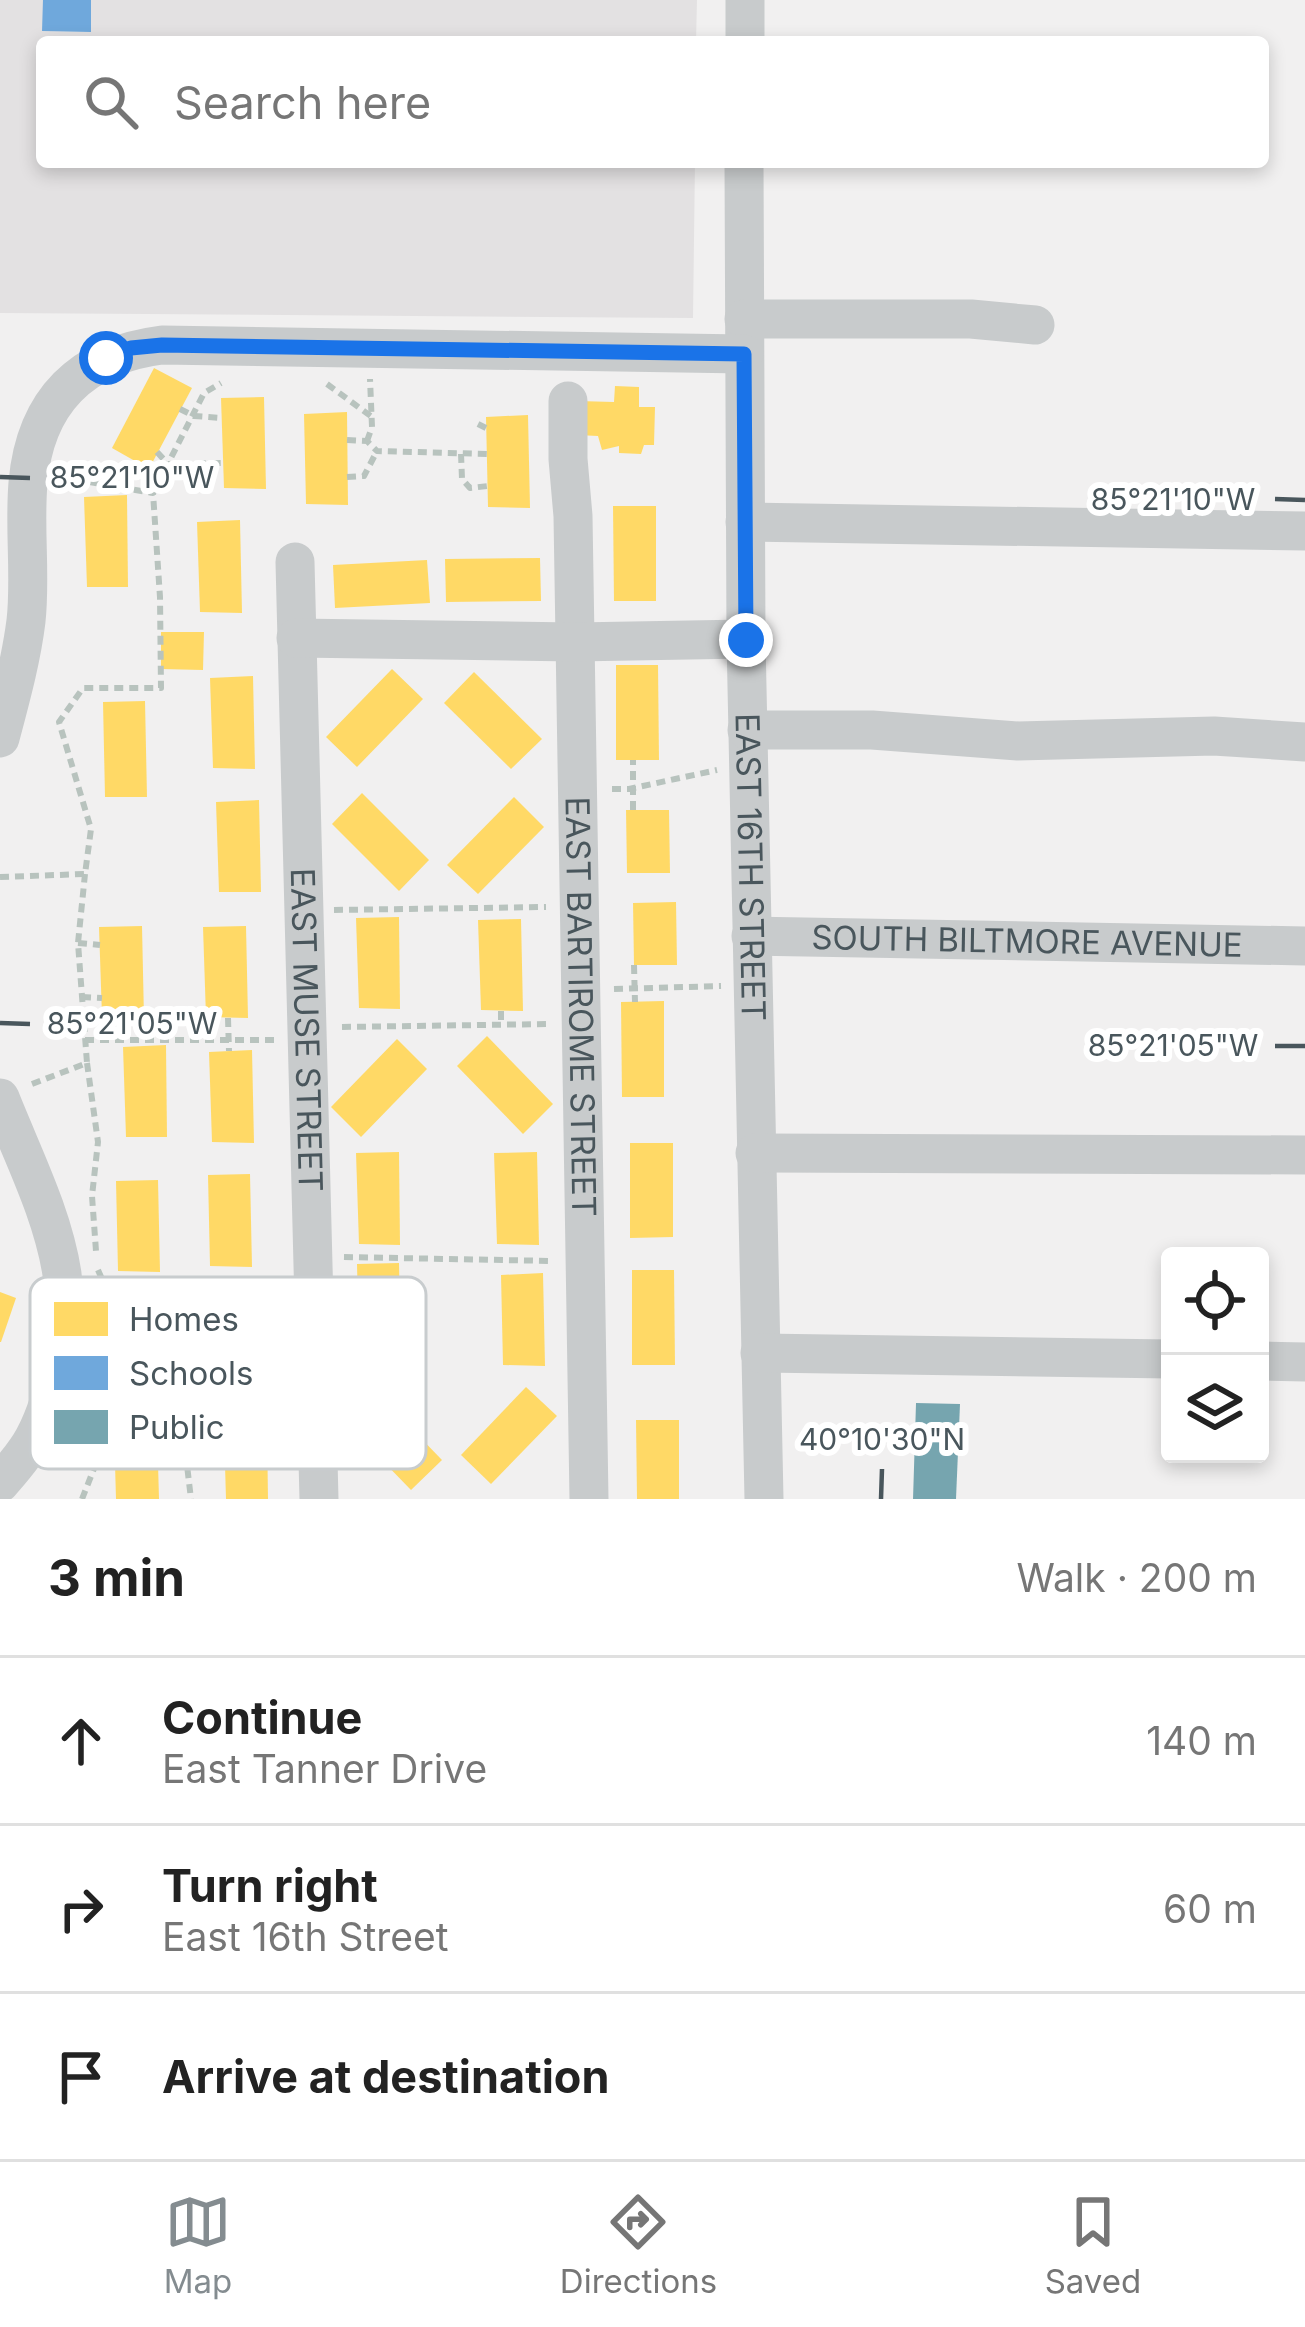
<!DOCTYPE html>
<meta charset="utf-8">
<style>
:root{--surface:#fff;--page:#f6f6f6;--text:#222;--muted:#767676;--line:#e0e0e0;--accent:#848c90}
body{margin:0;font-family:Inter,sans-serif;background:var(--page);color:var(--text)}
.controls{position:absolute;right:36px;bottom:36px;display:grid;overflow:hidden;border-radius:12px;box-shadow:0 6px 18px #0003}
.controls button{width:108px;height:108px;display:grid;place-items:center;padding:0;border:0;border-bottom:3px solid var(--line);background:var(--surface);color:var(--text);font:60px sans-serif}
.stop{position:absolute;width:36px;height:36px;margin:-27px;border:9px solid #1a73e8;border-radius:50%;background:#fff}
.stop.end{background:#1a73e8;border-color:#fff;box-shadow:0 3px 12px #0008}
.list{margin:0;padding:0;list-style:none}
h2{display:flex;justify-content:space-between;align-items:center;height:156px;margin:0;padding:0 48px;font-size:51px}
h2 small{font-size:39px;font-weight:400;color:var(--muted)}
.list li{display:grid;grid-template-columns:78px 1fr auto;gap:36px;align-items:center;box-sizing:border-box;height:168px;padding:0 48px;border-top:3px solid var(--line)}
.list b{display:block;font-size:45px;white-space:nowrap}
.list p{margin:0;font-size:39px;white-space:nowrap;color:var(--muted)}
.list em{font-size:39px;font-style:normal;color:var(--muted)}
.icon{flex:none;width:66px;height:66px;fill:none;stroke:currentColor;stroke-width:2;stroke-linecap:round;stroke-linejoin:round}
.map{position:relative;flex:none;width:1305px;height:1499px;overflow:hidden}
.search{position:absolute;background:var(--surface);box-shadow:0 6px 18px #0003;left:36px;right:36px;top:36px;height:132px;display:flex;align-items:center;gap:30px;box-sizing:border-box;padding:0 42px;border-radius:12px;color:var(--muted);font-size:45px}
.sheet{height:660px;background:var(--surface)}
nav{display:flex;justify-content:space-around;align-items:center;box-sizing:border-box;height:168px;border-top:3px solid var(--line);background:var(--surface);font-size:33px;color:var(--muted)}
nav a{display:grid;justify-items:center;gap:6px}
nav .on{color:var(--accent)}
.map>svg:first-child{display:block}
</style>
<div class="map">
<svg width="1305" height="1499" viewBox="0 0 1305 1499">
<rect width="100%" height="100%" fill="#f1f0f0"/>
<!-- education -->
<path fill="#e3e1e2" d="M0,0h43v31l47,1 1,-32h606l-1,42h-654v120h653l-2,156 -693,-5z"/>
<!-- homes -->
<g fill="#ffd966">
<path d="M154,368l38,20 -43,81 -37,-21z"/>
<path d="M615,386l24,1v20h16l-1,38h-10l-3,9 -22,-1v-7l-17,4 -4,-14 -21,-1 1,-34 36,1z"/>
<path d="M264,397l2,92 -42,-1 -3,-90z"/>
<path d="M347,412l1,93 -42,-1 -2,-90z"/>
<path d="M528,415l2,93 -42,-1 -2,-90z"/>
<path d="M127,495l1,92h-41l-3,-90z"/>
<path d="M613,506h43v95h-42z"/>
<path d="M240,520l2,93 -42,-1 -3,-90z"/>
<path d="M540,558l1,43 -95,1 -1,-43z"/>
<path d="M427,560l3,43 -95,5 -2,-43z"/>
<path d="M161,632h43l-1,38 -42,-1z"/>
<path d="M616,665h42l1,95h-43z"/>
<path d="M392,669l31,30 -66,68 -31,-30z"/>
<path d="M474,672l68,67 -31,30 -67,-66z"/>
<path d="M253,676l2,93 -42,-1 -3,-90z"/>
<path d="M145,701l2,96h-42l-2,-95z"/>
<path d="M362,793l67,67 -30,31 -67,-67z"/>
<path d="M514,797l30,30 -66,67 -31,-29z"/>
<path d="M259,800l2,92h-42l-3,-90z"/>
<path d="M626,810h43l1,63h-43z"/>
<path d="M676,902l1,63h-43l-1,-62z"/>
<path d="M399,917l1,92 -41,-1 -3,-90z"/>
<path d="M521,919l2,92 -42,-1 -3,-90z"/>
<path d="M142,926l2,92 -42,-1 -3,-90z"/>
<path d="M246,926l2,92 -42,-1 -3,-90z"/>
<path d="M664,1001v96h-42l-1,-95z"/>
<path d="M487,1036l66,68 -30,30 -66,-68z"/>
<path d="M397,1039l30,30 -66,68 -30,-30z"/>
<path d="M166,1045l1,92h-41l-3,-90z"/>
<path d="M252,1050l2,93 -42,-1 -3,-90z"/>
<path d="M630,1143h43v94l-43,1z"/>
<path d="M399,1152l1,93 -41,-1 -3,-91z"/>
<path d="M537,1152l2,93 -42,-1 -3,-91z"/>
<path d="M250,1174l2,93 -42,-1 -2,-91z"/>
<path d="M158,1180l2,92 -42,-1 -2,-90z"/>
<path d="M399,1263l2,92 -42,-1 -2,-90z"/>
<path d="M632,1270h42l1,95h-43z"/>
<path d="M543,1273l2,93 -42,-1 -2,-90z"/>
<path d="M0,1292l16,6 -15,44h-1z"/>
<path d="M526,1387l31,29 -66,68 -30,-29z"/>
<path d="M376,1392l66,68 -31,30 -66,-68z"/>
<path d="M636,1420h43v79h-42z"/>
<path d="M267,1429l1,70h-42l-2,-68z"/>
<path d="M158,1463l1,36h-43l-1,-35z"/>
</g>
<!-- schools -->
<path fill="#6fa8dc" d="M43,0h48v32l-49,-1z"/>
<!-- public -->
<path fill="#76a5af" d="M916,1403l44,1 -4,95h-43z"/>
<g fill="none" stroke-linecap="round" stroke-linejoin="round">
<!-- path -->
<g stroke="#b8c3be" stroke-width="6" stroke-dasharray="9 6" stroke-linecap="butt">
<path d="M327,384l45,33"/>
<path d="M180,409l14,7 28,2"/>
<path d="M478,424l8,4"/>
<path d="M347,440l20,1 10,10 110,3"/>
<path d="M367,441l5,-14 -2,-48"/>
<path d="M157,452l11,12 55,-1"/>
<path d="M461,454l1,25 8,9 18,-2"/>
<path d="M60,477l93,16 51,-100 17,-10"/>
<path d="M347,477l17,-1 13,-25"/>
<path d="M612,789h17l88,-19"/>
<path d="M633,810v-50"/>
<path d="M0,877l85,-3 6,-45 -32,-107 24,-34h78l-1,-91 -7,-104"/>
<path d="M334,910l212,-3"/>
<path d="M78,943l22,2"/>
<path d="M634,965l1,37"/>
<path d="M614,989l107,-3"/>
<path d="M82,997l20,1"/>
<path d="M501,1011v14"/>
<path d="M228,1018l1,33"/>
<path d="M342,1027l208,-3"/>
<path d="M85,1040h189"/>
<path d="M87,1063l11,79 -6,54 4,55"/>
<path d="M32,1084l55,-21 -9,-120 7,-69"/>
<path d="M344,1257l209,4"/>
<path d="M98,1270l15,34 46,46 25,90 7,59"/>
<path d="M137,1447l1,-50"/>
<path d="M82,1499l15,-38 23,-14 65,1"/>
</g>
<!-- minor -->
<g stroke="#c8cbcc" stroke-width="39">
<path d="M745,42v-42"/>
<path id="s1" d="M744,162l2,477 18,860"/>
<path d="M744,319h227l64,6"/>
<path id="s2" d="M568,401v58l5,57 16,983"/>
<path d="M745,522l560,9"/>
<path id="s3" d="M295,562l24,937"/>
<path d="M296,638l279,4 171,-3"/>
<path d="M747,730h125l146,11 196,-5 91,6"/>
<path d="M0,738c10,-38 21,-77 26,-117 5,-45 -2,-92 2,-138 7,-82 54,-128 134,-138l582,9"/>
<path id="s4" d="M751,936l554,10"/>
<path d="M0,1098c22,56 53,116 62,176 7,49 -5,121 -28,164 -9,17 -22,31 -34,45"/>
<path d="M755,1153l550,2"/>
<path d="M760,1353l410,6"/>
<path d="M1260,1361l45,1"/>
</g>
</g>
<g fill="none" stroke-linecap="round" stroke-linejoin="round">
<!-- route -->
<path stroke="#1a73e8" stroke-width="15" d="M106,358l25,-10 31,-3 582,9 2,286"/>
</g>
<!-- ticks -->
<path fill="none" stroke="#49565c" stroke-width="4.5" d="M0,477l30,1M1275,499l30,1M0,1023l30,1M1275,1046h30M881,1499l1,-30"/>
<g text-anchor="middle" stroke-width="12" stroke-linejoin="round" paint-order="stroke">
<!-- street labels -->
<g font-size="33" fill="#49565c" stroke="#fff">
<text dy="12" stroke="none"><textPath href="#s1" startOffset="705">EAST 16TH STREET</textPath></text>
<text dy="12" stroke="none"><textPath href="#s4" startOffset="276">SOUTH BILTMORE AVENUE</textPath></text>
<text dy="12" stroke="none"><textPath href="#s2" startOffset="606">EAST BARTIROME STREET</textPath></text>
<text dy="12" stroke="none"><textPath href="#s3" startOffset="468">EAST MUSE STREET</textPath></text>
</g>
</g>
<!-- legend -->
<rect x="30" y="1277" width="396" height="192" rx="18" fill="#fff" stroke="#c8ccce" stroke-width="3"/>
<rect x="54" y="1302" width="54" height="34" fill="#ffd966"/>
<rect x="54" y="1356" width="54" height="34" fill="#6fa8dc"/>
<rect x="54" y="1410" width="54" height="34" fill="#76a5af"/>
<g font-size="33" fill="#49565c">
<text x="129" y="1331">Homes</text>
<text x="129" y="1385">Schools</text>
<text x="129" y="1439">Public</text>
</g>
<g font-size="30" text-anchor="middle" fill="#49565c" stroke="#fff" stroke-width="12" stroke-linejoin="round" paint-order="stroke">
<text x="132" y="488">85°21'10"W</text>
<text x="1173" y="510">85°21'10"W</text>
<text x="132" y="1034">85°21'05"W</text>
<text x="1173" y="1056">85°21'05"W</text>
<text x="882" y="1450">40°10'30"N</text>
</g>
</svg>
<div class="controls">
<button><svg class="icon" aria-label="locate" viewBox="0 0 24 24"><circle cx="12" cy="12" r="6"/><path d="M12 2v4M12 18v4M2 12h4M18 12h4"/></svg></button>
<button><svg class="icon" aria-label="layers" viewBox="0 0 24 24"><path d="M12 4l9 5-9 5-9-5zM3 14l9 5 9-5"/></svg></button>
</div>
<div class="stop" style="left:106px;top:358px"></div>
<div class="stop end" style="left:746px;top:640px"></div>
<div class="search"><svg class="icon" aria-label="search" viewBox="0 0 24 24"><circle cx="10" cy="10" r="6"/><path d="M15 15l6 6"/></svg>Search here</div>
</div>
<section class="sheet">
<h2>3 min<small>Walk · 200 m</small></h2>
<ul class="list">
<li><svg class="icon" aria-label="ahead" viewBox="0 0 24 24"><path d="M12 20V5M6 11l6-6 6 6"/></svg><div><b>Continue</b><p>East Tanner Drive</p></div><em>140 m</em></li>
<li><svg class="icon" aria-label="right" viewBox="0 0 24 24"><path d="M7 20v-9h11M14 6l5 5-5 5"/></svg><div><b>Turn right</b><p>East 16th Street</p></div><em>60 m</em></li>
<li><svg class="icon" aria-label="arrive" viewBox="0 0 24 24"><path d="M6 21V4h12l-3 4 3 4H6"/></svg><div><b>Arrive at destination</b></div></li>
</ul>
</section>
<nav>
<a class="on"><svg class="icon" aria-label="map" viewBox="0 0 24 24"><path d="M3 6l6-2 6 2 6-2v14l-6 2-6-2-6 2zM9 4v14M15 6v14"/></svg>Map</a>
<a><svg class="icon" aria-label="directions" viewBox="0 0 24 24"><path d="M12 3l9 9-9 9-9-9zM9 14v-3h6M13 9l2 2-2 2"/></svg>Directions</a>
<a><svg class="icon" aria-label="saved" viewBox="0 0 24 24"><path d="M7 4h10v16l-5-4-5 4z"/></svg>Saved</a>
</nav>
